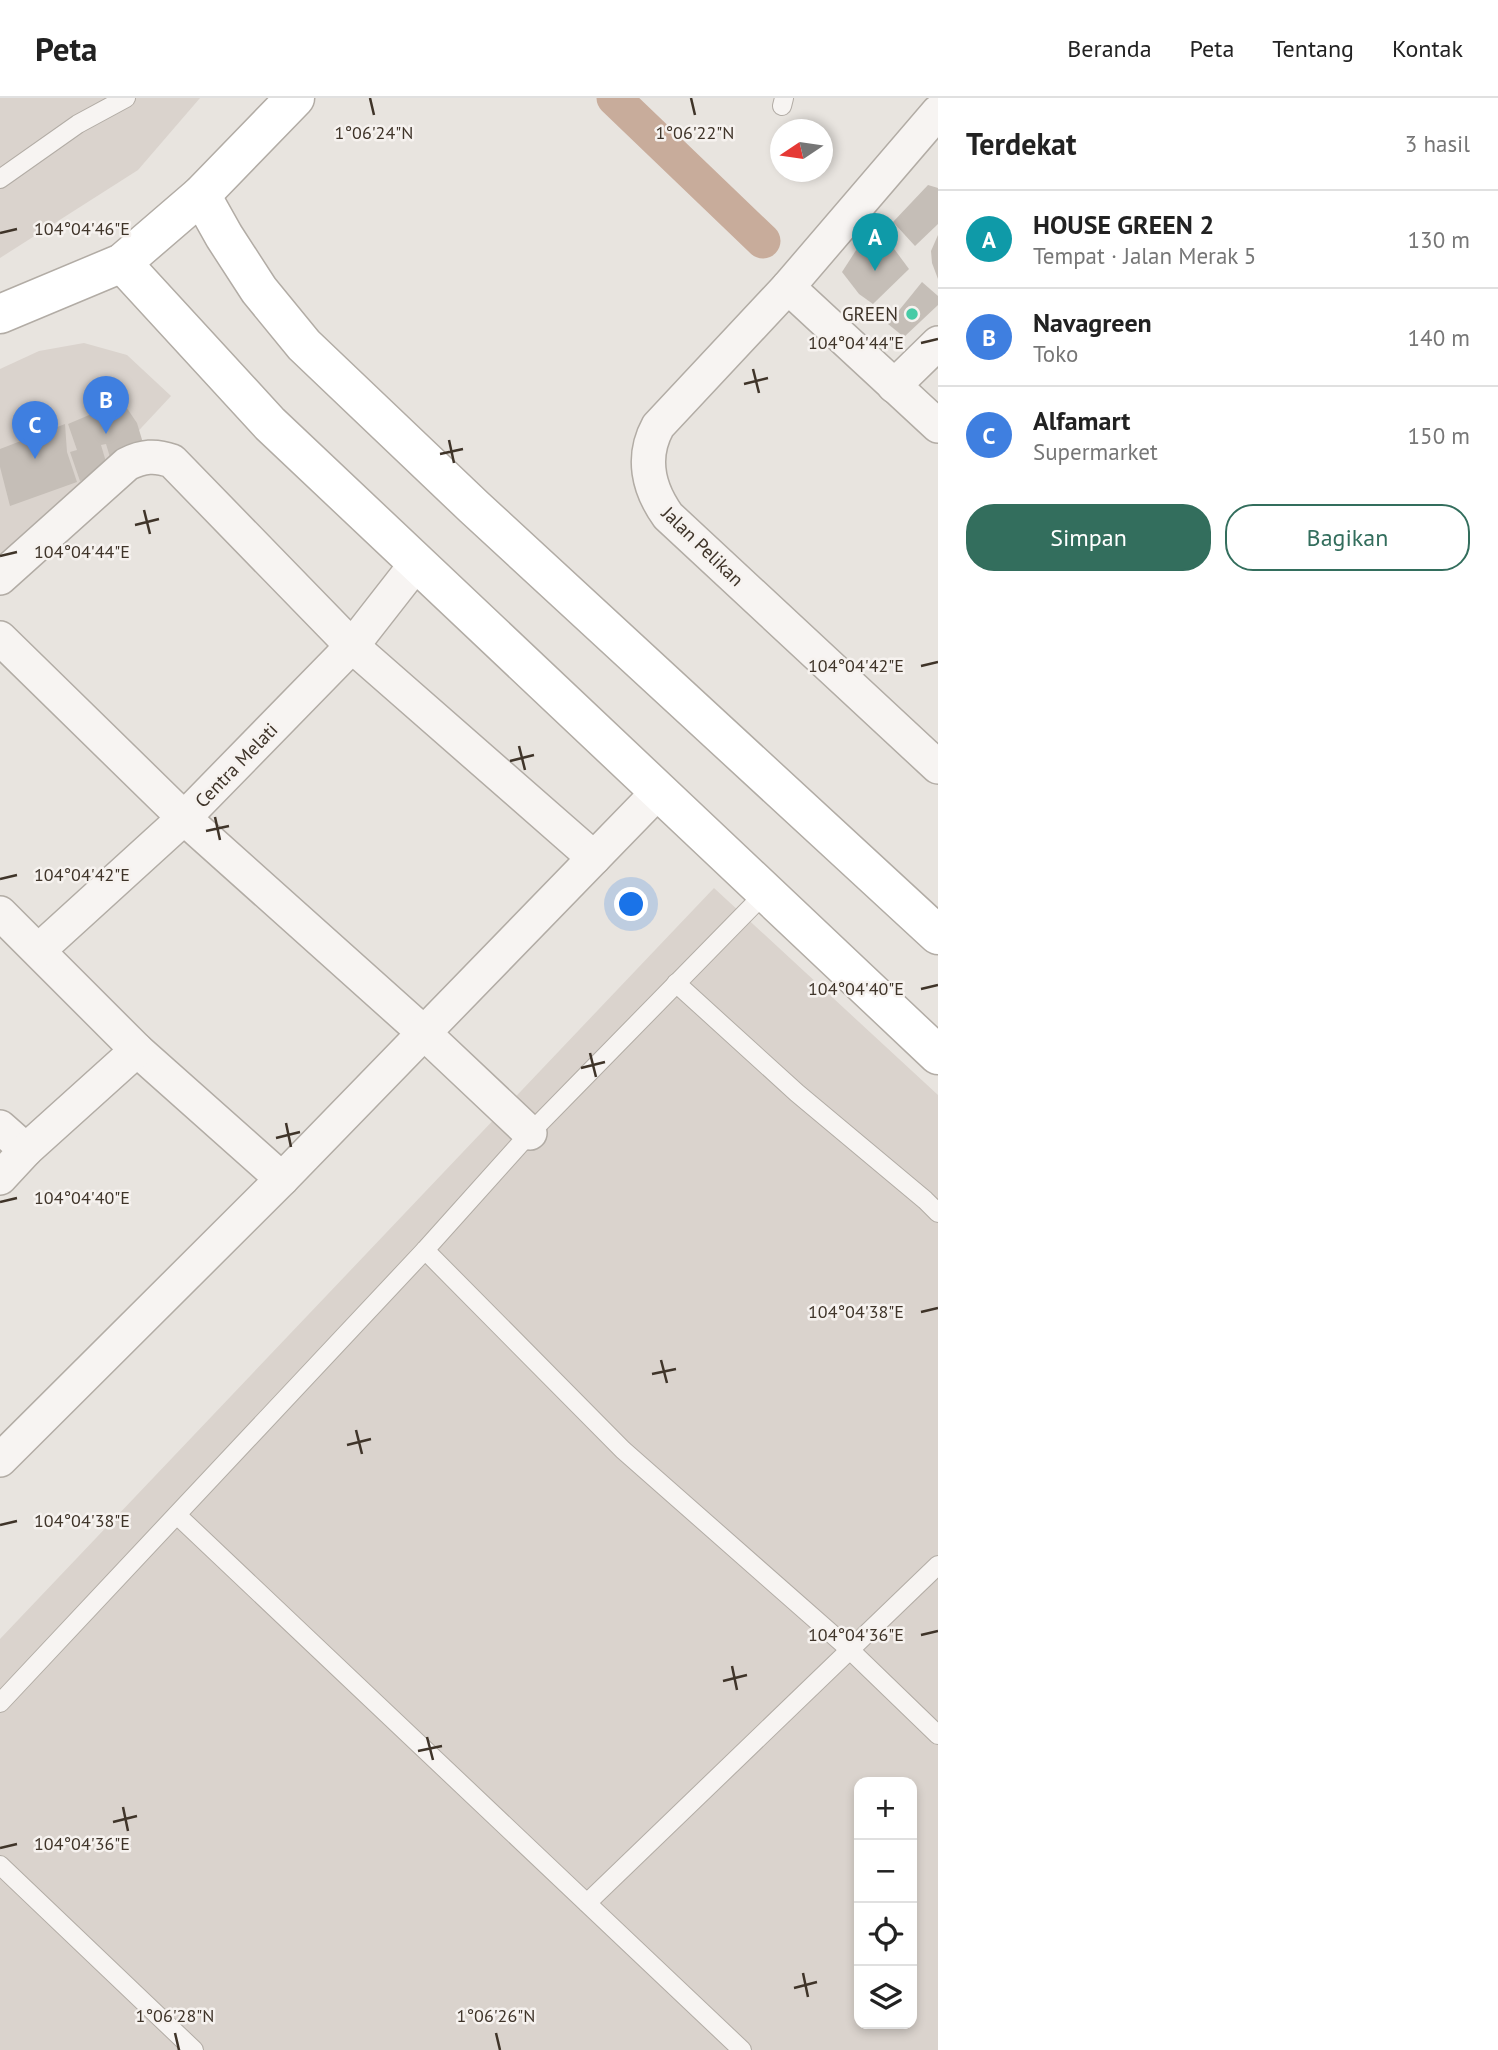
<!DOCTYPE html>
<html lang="id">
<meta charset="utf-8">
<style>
:root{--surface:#fff;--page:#f6f6f6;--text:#222;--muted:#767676;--line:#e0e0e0;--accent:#336e5d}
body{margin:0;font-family:"PT Sans",sans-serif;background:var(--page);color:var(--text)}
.controls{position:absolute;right:21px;bottom:21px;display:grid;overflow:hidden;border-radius:14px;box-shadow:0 4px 10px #0003}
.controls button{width:63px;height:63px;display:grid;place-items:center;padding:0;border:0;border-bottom:2px solid var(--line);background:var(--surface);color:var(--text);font:35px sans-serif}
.compass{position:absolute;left:770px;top:21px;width:63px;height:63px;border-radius:50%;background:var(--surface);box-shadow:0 4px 10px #0003;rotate:257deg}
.you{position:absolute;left:632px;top:807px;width:24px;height:24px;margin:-18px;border:5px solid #fff;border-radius:50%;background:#1a73e8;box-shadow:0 0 0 10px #1a73e833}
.badge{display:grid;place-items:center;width:46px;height:46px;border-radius:50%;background:var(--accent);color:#fff;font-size:23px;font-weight:700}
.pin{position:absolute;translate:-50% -58px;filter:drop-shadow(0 2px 4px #0008)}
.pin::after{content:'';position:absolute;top:37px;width:24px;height:21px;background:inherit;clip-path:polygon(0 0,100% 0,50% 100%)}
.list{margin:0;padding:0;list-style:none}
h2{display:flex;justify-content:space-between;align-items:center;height:91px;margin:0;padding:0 28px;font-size:30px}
h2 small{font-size:23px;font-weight:400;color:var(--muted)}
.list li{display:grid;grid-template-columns:46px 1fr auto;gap:21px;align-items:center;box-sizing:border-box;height:98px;padding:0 28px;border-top:2px solid var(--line)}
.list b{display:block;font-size:26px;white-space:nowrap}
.list p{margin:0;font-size:23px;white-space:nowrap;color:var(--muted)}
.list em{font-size:23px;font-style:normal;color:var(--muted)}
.actions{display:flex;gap:14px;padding:21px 28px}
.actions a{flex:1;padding:16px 0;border:2px solid var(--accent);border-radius:28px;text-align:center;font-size:24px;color:var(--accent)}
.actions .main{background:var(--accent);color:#fff}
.icon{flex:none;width:38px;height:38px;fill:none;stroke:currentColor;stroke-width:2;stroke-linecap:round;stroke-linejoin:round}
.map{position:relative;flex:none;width:938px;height:1952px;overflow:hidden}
header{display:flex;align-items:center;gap:42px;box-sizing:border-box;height:98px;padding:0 35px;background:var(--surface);border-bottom:2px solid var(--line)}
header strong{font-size:33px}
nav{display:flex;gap:38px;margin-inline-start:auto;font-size:24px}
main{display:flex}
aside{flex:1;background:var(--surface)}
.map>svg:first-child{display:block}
</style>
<header>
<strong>Peta</strong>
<nav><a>Beranda</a><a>Peta</a><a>Tentang</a><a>Kontak</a></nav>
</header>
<main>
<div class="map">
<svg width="938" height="1952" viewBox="0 0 938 1952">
<rect width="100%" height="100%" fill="#e8e4df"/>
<!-- built -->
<g fill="#dad3cd" fill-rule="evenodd">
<path d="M0,0h200l-62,72 -138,88z"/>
<path d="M84,245l43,12 44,41 -171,183v-210l39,-18z"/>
<path d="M714,790l224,207v955h-938v-411zM859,1684h53v242h-53z"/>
</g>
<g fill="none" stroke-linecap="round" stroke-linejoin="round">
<!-- canal -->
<path stroke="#c8ac9b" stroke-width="35" d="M614,0l149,143"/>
</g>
<!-- building -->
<g fill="#c5beb7">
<path d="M928,87l10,3v36l-23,22 -22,-24z"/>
<path d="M938,137v44l-6,-16 -1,-12z"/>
<path d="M886,140l23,31 -36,35 -14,-10 -17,-22 20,-31z"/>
<path d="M922,184l16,14v9l-34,32 -16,-13z"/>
<path d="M122,303l15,22 9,30 -33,14 -7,-23 -5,1 8,27 -29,9 -10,-29 7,-2 -9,-26z"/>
<path d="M65,326l2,28 10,30 -67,24 -10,-39v-18z"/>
</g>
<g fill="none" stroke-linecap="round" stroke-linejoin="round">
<!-- service casing -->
<g stroke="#b2aca5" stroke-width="20">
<g id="service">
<path d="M782,8l2,-8"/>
<path d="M0,81l78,-55 48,-26"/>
<path d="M676,885l121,110 128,107 13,13"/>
<path d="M425,1152l198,200 226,199 89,86"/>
<path d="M177,1417l565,535"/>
<path d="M0,1605l425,-453 105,-117 236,-241"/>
<path d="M0,1767l194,185"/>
<path d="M587,1805l351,-338"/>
</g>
</g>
<!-- minor casing -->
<g stroke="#b2aca5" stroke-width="36">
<g id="minor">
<path d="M938,14l-150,175 -130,139c-17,31 -10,62 10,90l270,251"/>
<path d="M788,189l150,139"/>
<path d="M894,288l44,-43"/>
<path d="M0,480l127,-114c16,-8 28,-9 45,-3l180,185 242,212"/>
<path d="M0,540l184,180 239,214 107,101"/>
<path d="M0,815l137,137 145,129"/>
<path d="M39,852l145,-132 168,-172 64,-82"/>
<path d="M0,1029l26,23"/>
<path d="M0,1080l26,-28 111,-100"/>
<path d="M0,1362l282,-281 377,-388"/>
</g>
</g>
<!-- secondary casing -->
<g stroke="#b2aca5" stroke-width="41">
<g id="secondary">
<path d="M201,97l23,41 35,54 45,55 170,162 464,428"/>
<path d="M122,165l148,161 668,631"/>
<path d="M0,216l122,-51 79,-68 94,-97"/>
</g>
</g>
<!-- service -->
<use href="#service" stroke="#f7f4f2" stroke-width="18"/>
<!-- minor -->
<use href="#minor" stroke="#f7f4f2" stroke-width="33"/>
<!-- secondary -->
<use href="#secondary" stroke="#fff" stroke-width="38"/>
</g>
<!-- ticks -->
<path fill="none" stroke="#3f3429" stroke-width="2.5" d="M370,0l4,17M691,0l4,17M0,135l17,-4M921,245l17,-4M753,271l6,24M744,286l24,-6M449,342l5,23M440,356l23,-5M144,412l6,24M135,427l24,-6M0,458l17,-4M921,568l17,-4M519,648l6,24M510,663l24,-6M215,719l5,23M206,733l23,-5M0,781l17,-4M921,891l17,-4M590,955l6,24M581,970l24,-6M286,1025l5,24M276,1040l24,-6M0,1104l17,-4M921,1214l17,-4M661,1262l6,23M652,1276l24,-5M356,1332l6,24M347,1347l24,-6M0,1427l17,-4M921,1537l17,-4M732,1568l5,24M723,1583l24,-6M427,1639l6,23M418,1653l24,-5M123,1709l5,24M113,1724l24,-6M0,1750l17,-4M803,1875l5,24M794,1890l23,-6M175,1935l4,17M496,1935l4,17"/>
<!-- markers -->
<circle fill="#47cba6" stroke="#f6f2ef" stroke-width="2.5" cx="912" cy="216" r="7"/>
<g text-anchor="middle" stroke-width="5" stroke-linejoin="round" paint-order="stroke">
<!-- poi labels -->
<g font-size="19" fill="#3f3429" stroke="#f6f2ef" text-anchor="end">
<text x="898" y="223">GREEN</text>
</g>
<!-- street labels -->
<g font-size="19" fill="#3f3429" stroke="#f6f2ef">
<text transform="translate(703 448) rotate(44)" y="7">Jalan Pelikan</text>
<text transform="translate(236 667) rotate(-46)" y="7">Centra Melati</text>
</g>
</g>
<g font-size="18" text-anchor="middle" fill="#3f3429" stroke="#f6f2ef" stroke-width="5" stroke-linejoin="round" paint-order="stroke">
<text x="374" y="41">1°06'24"N</text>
<text x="695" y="41">1°06'22"N</text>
<text x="82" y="137">104°04'46"E</text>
<text x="856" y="251">104°04'44"E</text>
<text x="82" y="460">104°04'44"E</text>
<text x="856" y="574">104°04'42"E</text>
<text x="82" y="783">104°04'42"E</text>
<text x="856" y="897">104°04'40"E</text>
<text x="82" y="1106">104°04'40"E</text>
<text x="856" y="1220">104°04'38"E</text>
<text x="82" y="1429">104°04'38"E</text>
<text x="856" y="1543">104°04'36"E</text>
<text x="82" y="1752">104°04'36"E</text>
<text x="175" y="1924">1°06'28"N</text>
<text x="496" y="1924">1°06'26"N</text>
</g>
</svg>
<div class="controls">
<button>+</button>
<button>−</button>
<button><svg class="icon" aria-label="locate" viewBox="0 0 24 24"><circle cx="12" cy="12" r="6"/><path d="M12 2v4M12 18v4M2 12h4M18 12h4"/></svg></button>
<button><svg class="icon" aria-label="layers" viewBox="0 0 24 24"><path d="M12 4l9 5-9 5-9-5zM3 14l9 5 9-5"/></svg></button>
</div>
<svg class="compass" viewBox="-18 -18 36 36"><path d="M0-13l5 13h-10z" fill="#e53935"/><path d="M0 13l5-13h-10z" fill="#767676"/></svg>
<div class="you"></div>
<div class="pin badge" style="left:875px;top:173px;background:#0f9aa8">A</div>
<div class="pin badge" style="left:106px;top:336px;background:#3f7fe0">B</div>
<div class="pin badge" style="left:35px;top:361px;background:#3f7fe0">C</div>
</div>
<aside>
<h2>Terdekat<small>3 hasil</small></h2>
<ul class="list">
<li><span class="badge" style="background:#0f9aa8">A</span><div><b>HOUSE GREEN 2</b><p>Tempat · Jalan Merak 5</p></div><em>130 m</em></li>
<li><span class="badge" style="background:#3f7fe0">B</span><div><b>Navagreen</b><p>Toko</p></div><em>140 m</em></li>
<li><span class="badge" style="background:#3f7fe0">C</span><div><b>Alfamart</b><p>Supermarket</p></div><em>150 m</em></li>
</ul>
<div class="actions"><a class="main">Simpan</a><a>Bagikan</a></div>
</aside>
</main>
